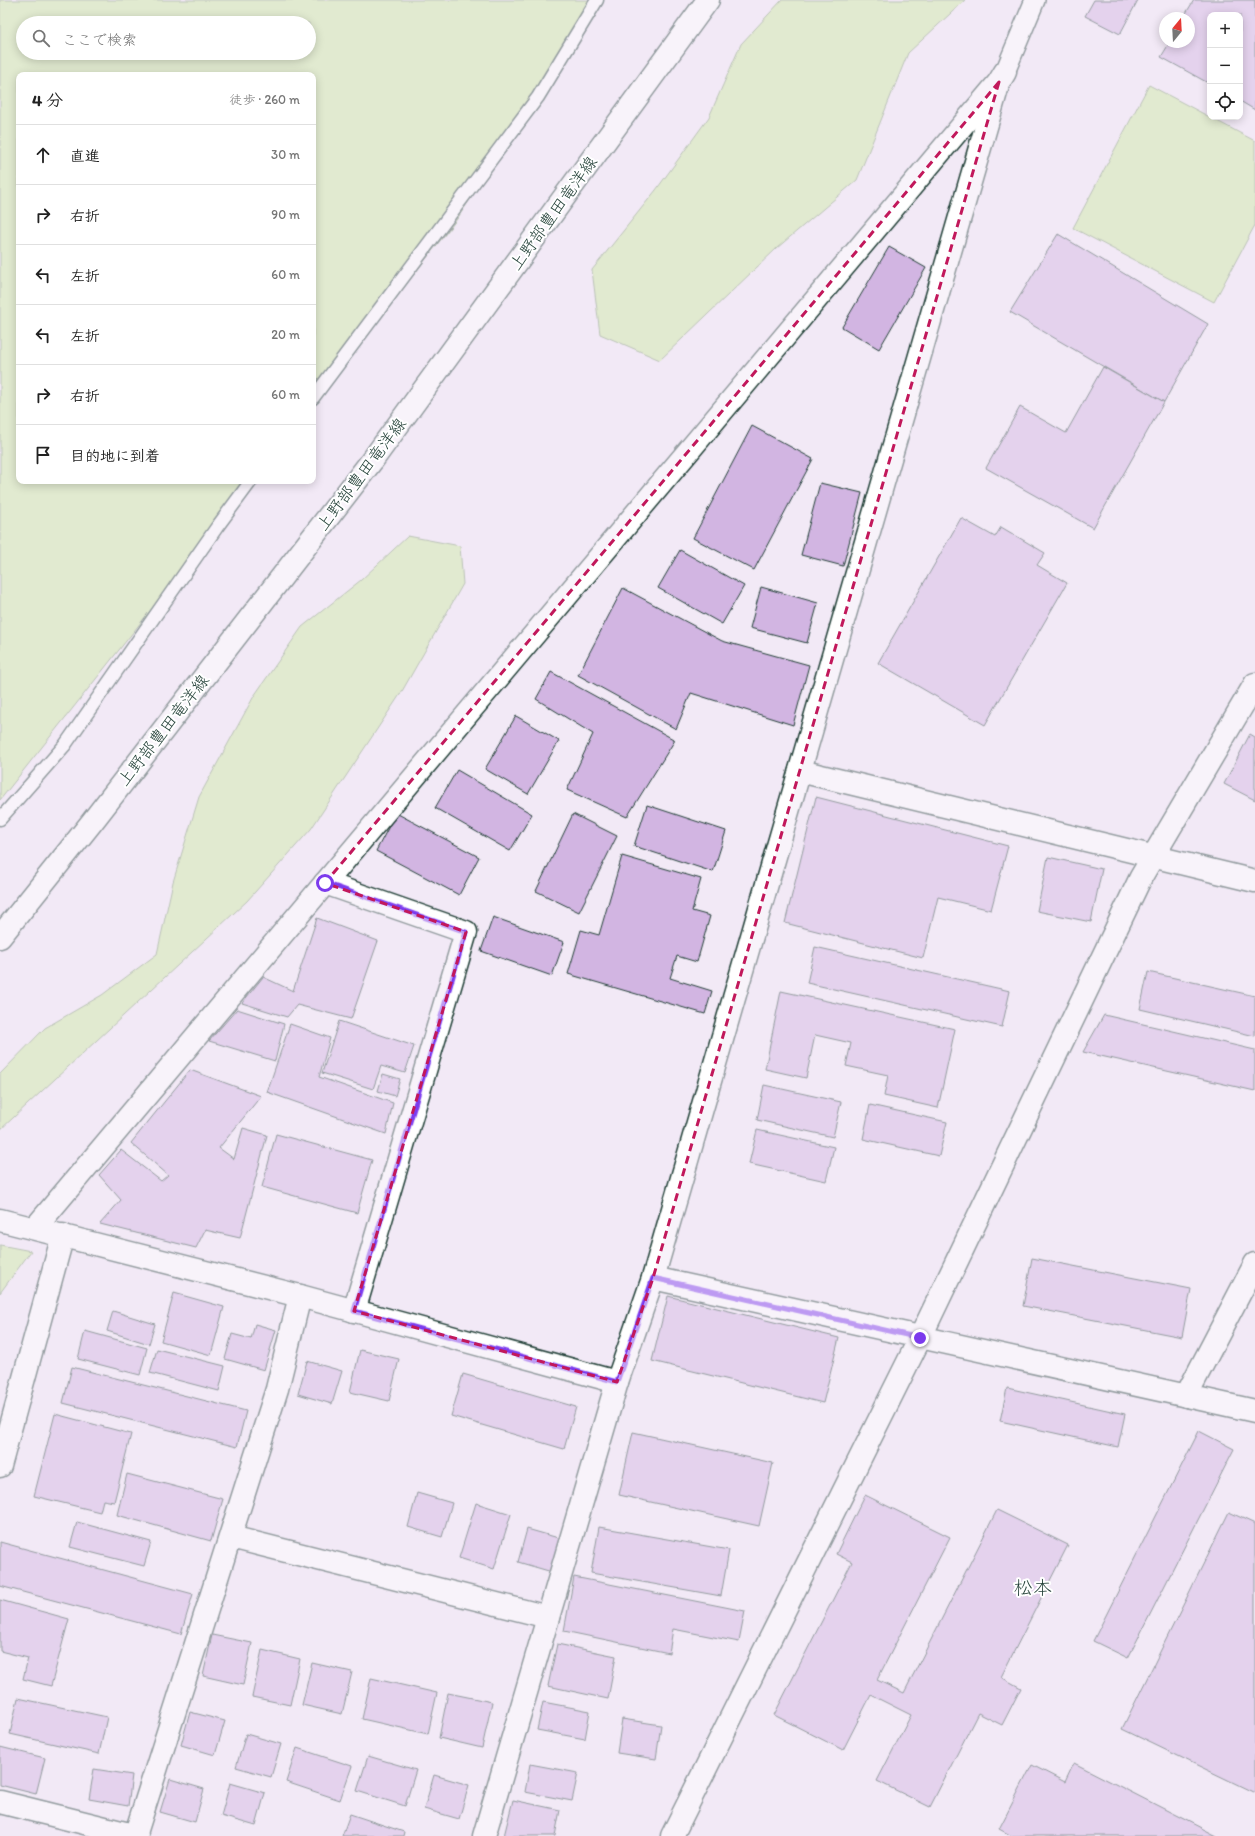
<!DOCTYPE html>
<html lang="ja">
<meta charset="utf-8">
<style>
:root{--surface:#fff;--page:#f2f2f2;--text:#222;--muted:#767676;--line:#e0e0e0}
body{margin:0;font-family:Itim,"Klee One",sans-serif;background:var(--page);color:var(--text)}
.controls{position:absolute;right:12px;top:12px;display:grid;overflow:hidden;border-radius:8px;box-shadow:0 2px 10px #0003}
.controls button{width:36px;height:36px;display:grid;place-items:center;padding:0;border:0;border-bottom:1px solid var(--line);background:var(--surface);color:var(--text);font:20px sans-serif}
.compass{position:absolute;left:1159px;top:12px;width:36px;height:36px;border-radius:50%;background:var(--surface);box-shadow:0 2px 10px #0003;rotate:18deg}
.stop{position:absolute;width:12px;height:12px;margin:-9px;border:3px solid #7c3aed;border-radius:50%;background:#fff}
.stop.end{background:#7c3aed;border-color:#fff;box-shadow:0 1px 4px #0008}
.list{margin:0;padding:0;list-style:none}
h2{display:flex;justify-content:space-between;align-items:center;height:52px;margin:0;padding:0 16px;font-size:17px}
h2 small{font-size:13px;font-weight:400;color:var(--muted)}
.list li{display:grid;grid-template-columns:26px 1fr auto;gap:12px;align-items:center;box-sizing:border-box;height:60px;padding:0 16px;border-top:1px solid var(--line)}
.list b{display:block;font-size:15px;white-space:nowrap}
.list em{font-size:13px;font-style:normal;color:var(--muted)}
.icon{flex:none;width:22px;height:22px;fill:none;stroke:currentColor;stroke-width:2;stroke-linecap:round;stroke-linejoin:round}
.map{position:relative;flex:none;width:1255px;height:1836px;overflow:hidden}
.search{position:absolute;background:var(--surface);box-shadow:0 2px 10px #0003;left:16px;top:16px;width:300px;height:44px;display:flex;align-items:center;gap:10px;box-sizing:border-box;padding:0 14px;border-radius:22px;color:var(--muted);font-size:15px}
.panel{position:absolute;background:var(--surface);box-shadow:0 2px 10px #0003;left:16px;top:72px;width:300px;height:412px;border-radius:8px}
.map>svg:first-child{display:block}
</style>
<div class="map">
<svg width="1255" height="1836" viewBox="0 0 1255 1836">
<rect width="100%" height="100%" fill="#f2e9f6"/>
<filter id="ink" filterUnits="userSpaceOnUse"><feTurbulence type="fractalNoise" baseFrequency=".025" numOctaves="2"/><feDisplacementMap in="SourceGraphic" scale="8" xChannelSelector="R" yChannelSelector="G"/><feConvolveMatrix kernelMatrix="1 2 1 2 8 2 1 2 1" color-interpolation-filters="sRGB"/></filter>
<g filter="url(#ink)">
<!-- green -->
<g fill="#cdeaa2" stroke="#76946b" fill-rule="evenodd">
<path d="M0,0h602l-145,219 -144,185v-329h-294v406h234l-253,319zM23,23h286v30h-286z"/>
<path d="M782,0h183l-57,53 -51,127 -80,68 -117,112 -60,-26 -8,-64 64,-80 53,-73 32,-73z"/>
<path d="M1149,85l106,56v84l-41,77 -141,-74z"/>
<path d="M408,536l52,10 3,38 -62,109 -90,136 -64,72 -247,229v-56l45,-46 57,-33 55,-41 16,-72 26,-85 55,-101 48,-69 59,-47z"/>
<path d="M0,1245l31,6 -31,42z"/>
</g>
<!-- building -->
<g fill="#d2b5e2" stroke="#1f3d34">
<path d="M1094,0h44l-18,34 -35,-18z"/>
<path d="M1194,0h61v110l-15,-9v-86h-30v69l-49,-27 9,-15h19v-24h-6z"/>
<path d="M1058,234l150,90 -44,78 -154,-90z"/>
<path d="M889,247l37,21 -47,81 -37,-22z"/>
<path d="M1103,367l61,35 -71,126 -107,-60 34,-61 46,26z"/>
<path d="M752,426l61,33 -59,111 -61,-32z"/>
<path d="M820,483l42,10 -19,73 -42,-11z"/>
<path d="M961,518l34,19 6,-10 44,26 -8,12 30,18 -82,142 -107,-62z"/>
<path d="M680,550l64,36 -22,38 -64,-36z"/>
<path d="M761,587l57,16 -11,40 -57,-15z"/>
<path d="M623,588l99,53 87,24 -16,60 -102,-32 -15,36 -98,-54z"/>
<path d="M551,672l124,68 -48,77 -60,-27 26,-56 -57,-35z"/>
<path d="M516,716l43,25 -31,53 -43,-25z"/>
<path d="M1250,734l5,3v63l-31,-16z"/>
<path d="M457,770l75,44 -22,37 -75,-43z"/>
<path d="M816,797l192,49 -17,64 -53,-13 -15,61 -138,-35z"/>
<path d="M647,805l79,26 -13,41 -79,-26z"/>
<path d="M396,813l83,44 -20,38 -83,-44z"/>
<path d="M573,814l44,22 -38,76 -43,-21z"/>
<path d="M622,856l79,23 -9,32 18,5 -13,46 -20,-6 -7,22 42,13 -7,23 -137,-40 13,-44 18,5z"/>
<path d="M1048,857l54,12 -11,53 -54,-11z"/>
<path d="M493,917l71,25 -12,34 -71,-25z"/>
<path d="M317,918l61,23 -27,78 -54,-14 -10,12 -45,-14 21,-26 30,14z"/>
<path d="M815,947l195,44 -8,36 -195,-44z"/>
<path d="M1148,972l107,24v40l-115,-27z"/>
<path d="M781,991l174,38 -17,79 -54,-12 4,-21 -42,-9 5,-23 -36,-8 -9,43 -41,-9z"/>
<path d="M237,1009l47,15 -9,37 -66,-20z"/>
<path d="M1104,1015l151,35v41l-172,-39z"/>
<path d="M339,1021l75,25 -9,27 -24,-7 -8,23 -51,-16z"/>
<path d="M290,1024l40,14 -11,39 74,26 -7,31 -119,-42z"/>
<path d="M190,1070l71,26 -42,52 15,11 9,-31 24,7 -27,103 -35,-8 -9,18 -96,-24 21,-24 -22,-25 22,-25 40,31 7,-6 -37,-32z"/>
<path d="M383,1074l17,5 -5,17 -17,-5z"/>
<path d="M764,1085l77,17 -8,35 -76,-17z"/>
<path d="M870,1105l77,17 -8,34 -76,-17z"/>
<path d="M757,1130l77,17 -8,34 -77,-17z"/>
<path d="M276,1134l96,26 -15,53 -95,-26z"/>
<path d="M1032,1258l159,31 -9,48 -159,-31z"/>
<path d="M174,1293l50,14 -13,48 -50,-14z"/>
<path d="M668,1296l171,42 -16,65 -171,-42z"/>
<path d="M113,1311l42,13 -6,20 -42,-13z"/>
<path d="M255,1324l21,6 -12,40 -39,-11 7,-25 19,5z"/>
<path d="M85,1331l62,17 -7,27 -62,-16z"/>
<path d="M157,1349l68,17 -6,25 -69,-18z"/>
<path d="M360,1350l39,9 -10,42 -39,-9z"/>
<path d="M307,1361l35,10 -10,33 -34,-10z"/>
<path d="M72,1367l174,44 -9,36 -174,-44z"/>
<path d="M463,1374l113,33 -12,42 -113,-33z"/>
<path d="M1007,1388l118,26 -7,33 -118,-26z"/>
<path d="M55,1414l76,20 -17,68 -11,-2 -3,12 -66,-16z"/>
<path d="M1199,1431l35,18 -106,209 -35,-17z"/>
<path d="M633,1432l140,31 -14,63 -140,-31z"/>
<path d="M127,1474l96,25 -12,42 -94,-26z"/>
<path d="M417,1493l35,10 -10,34 -34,-10z"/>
<path d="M865,1495l85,42 -73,143 27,13 93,-183 71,35 -67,132 20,11 -19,37 -24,-12 -48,94 -53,-26 34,-66 -40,-20 -28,55 -69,-35 78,-153 -16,-8z"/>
<path d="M476,1503l35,11 -17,55 -35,-11z"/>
<path d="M1229,1512l26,12v269l-133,-64z"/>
<path d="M77,1522l74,20 -7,24 -74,-19z"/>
<path d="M599,1527l130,23 -8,46 -130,-23z"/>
<path d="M527,1529l35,10 -10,33 -34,-10z"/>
<path d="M0,1542l193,52 -12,40 -181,-48z"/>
<path d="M574,1577l171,34 -6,31 -66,-13 -4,24 -105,-22z"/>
<path d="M0,1600l69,19 -18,67 -28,-7 5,-21 -28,-7z"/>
<path d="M212,1635l40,8 -9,42 -40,-9z"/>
<path d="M557,1644l59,12 -8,43 -60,-13z"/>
<path d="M262,1650l38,9 -10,46 -38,-8z"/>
<path d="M312,1663l40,9 -10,42 -40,-9z"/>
<path d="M371,1678l66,15 -9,41 -66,-15z"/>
<path d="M448,1693l44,9 -10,46 -43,-10z"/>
<path d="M18,1698l89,19 -8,37 -89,-20z"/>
<path d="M543,1702l47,9 -5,28 -48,-9z"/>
<path d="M190,1712l35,9 -10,34 -34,-10z"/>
<path d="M622,1719l39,6 -5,34 -39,-6z"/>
<path d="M246,1734l35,10 -10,33 -35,-10z"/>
<path d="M0,1747l45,11 -9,36 -36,-9z"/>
<path d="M297,1748l55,18 -12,34 -54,-18z"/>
<path d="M368,1756l48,14 -11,36 -48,-15z"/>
<path d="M1074,1763l143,73h-205l-13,-7 33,-64 33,17z"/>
<path d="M530,1764l48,9 -6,28 -47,-9z"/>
<path d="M94,1769l38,6 -4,31 -39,-7z"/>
<path d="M434,1775l35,10 -10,34 -35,-10z"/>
<path d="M170,1779l34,10 -9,33 -35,-10z"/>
<path d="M230,1783l35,10 -9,33 -35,-10z"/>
<path d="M513,1800l47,10 -5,26h-51z"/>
<path d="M350,1814l54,18 -1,4h-61z"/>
</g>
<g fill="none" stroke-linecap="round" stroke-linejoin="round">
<!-- service casing -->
<g stroke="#1f3d34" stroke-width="15">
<g id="service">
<path d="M313,398l225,-301 59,-97"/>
<path d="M0,819l65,-74 152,-218 34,-46"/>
</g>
</g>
<!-- pedestrian casing -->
<g stroke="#1f3d34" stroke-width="22">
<path id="pedestrian" d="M1005,72l30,-72"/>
</g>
<!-- minor casing -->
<g stroke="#1f3d34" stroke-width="25">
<g id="minor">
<path d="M800,771l455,110"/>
<path d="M325,883l141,49 -112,379"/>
<path d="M35,1228l964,-1146 6,-10"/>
<path d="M653,1278l344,-1189"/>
<path d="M1186,1396l69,-132"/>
<path d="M0,1466l63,-231"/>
<path d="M231,1537l317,80"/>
<path d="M0,1802l137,34"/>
<path d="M135,1836l142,-447 23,-93"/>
<path d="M484,1836l133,-454 36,-104 602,133"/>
</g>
</g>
<!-- tertiary casing -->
<g stroke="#1f3d34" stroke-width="25">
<g id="tertiary">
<path d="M0,1220l300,76 317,86"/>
<path d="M672,1836l248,-498 221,-461 114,-193"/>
</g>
</g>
<!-- secondary casing -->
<g stroke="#1f3d34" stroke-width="25">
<path id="secondary" d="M0,937l92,-115 282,-364 334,-458"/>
</g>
<!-- service -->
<use href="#service" stroke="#fff" stroke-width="12"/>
<!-- pedestrian -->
<use href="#pedestrian" stroke="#fff" stroke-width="19"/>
<!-- minor -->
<use href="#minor" stroke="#fff" stroke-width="22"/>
<!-- tertiary -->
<use href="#tertiary" stroke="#fff" stroke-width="22"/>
<!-- secondary -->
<use href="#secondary" stroke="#fff" stroke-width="22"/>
</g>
</g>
<g fill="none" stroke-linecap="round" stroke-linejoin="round" filter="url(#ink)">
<!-- route -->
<path stroke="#7c3aed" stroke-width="5" d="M325,883l141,49 -112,379 263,71 36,-104 267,60"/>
</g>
<!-- marked area -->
<path d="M0 0H1255V1836H0ZM999,82l-346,1196 -36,104 -263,-71 112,-379 -141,-49z" fill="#f2e9f6" fill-opacity=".55" fill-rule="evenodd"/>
<path fill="none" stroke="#c2185b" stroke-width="3" stroke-dasharray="8 5" stroke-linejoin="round" d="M999,82l-346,1196 -36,104 -263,-71 112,-379 -141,-49z"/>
<g text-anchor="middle" stroke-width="4" stroke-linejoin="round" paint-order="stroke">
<!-- street labels -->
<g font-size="17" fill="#1f3d34" stroke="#fff">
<text transform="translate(553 213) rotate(-54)" y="6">上野部豊田竜洋線</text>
<text transform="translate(361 474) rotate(-53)" y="6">上野部豊田竜洋線</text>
<text transform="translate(163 730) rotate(-52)" y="6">上野部豊田竜洋線</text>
</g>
<!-- quarter labels -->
<g font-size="19" fill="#1f3d34" stroke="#fff">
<text x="1033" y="1594">松本</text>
</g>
</g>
</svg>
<div class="controls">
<button>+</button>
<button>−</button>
<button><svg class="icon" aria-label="locate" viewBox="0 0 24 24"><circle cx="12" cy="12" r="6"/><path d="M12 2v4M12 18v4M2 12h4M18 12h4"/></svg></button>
</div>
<svg class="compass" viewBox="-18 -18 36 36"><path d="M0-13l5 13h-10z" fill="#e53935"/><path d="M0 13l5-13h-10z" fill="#767676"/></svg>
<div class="stop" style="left:325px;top:883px"></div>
<div class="stop end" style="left:920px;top:1338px"></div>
<div class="search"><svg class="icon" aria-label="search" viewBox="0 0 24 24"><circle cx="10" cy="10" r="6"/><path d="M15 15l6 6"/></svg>ここで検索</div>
<section class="panel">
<h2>4 分<small>徒歩 · 260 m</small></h2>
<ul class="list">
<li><svg class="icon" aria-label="ahead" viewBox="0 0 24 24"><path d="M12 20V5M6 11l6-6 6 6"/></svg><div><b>直進</b></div><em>30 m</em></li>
<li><svg class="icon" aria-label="right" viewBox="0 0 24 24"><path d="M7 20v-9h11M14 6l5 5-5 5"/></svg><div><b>右折</b></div><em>90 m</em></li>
<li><svg class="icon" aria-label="left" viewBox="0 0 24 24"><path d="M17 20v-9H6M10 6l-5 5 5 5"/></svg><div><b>左折</b></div><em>60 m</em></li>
<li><svg class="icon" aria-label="left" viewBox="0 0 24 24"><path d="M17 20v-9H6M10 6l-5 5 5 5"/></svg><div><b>左折</b></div><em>20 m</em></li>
<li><svg class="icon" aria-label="right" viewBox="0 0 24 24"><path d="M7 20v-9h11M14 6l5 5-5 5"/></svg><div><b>右折</b></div><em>60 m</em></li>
<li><svg class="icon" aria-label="arrive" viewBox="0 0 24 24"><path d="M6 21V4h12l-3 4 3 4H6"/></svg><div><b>目的地に到着</b></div></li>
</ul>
</section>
</div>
